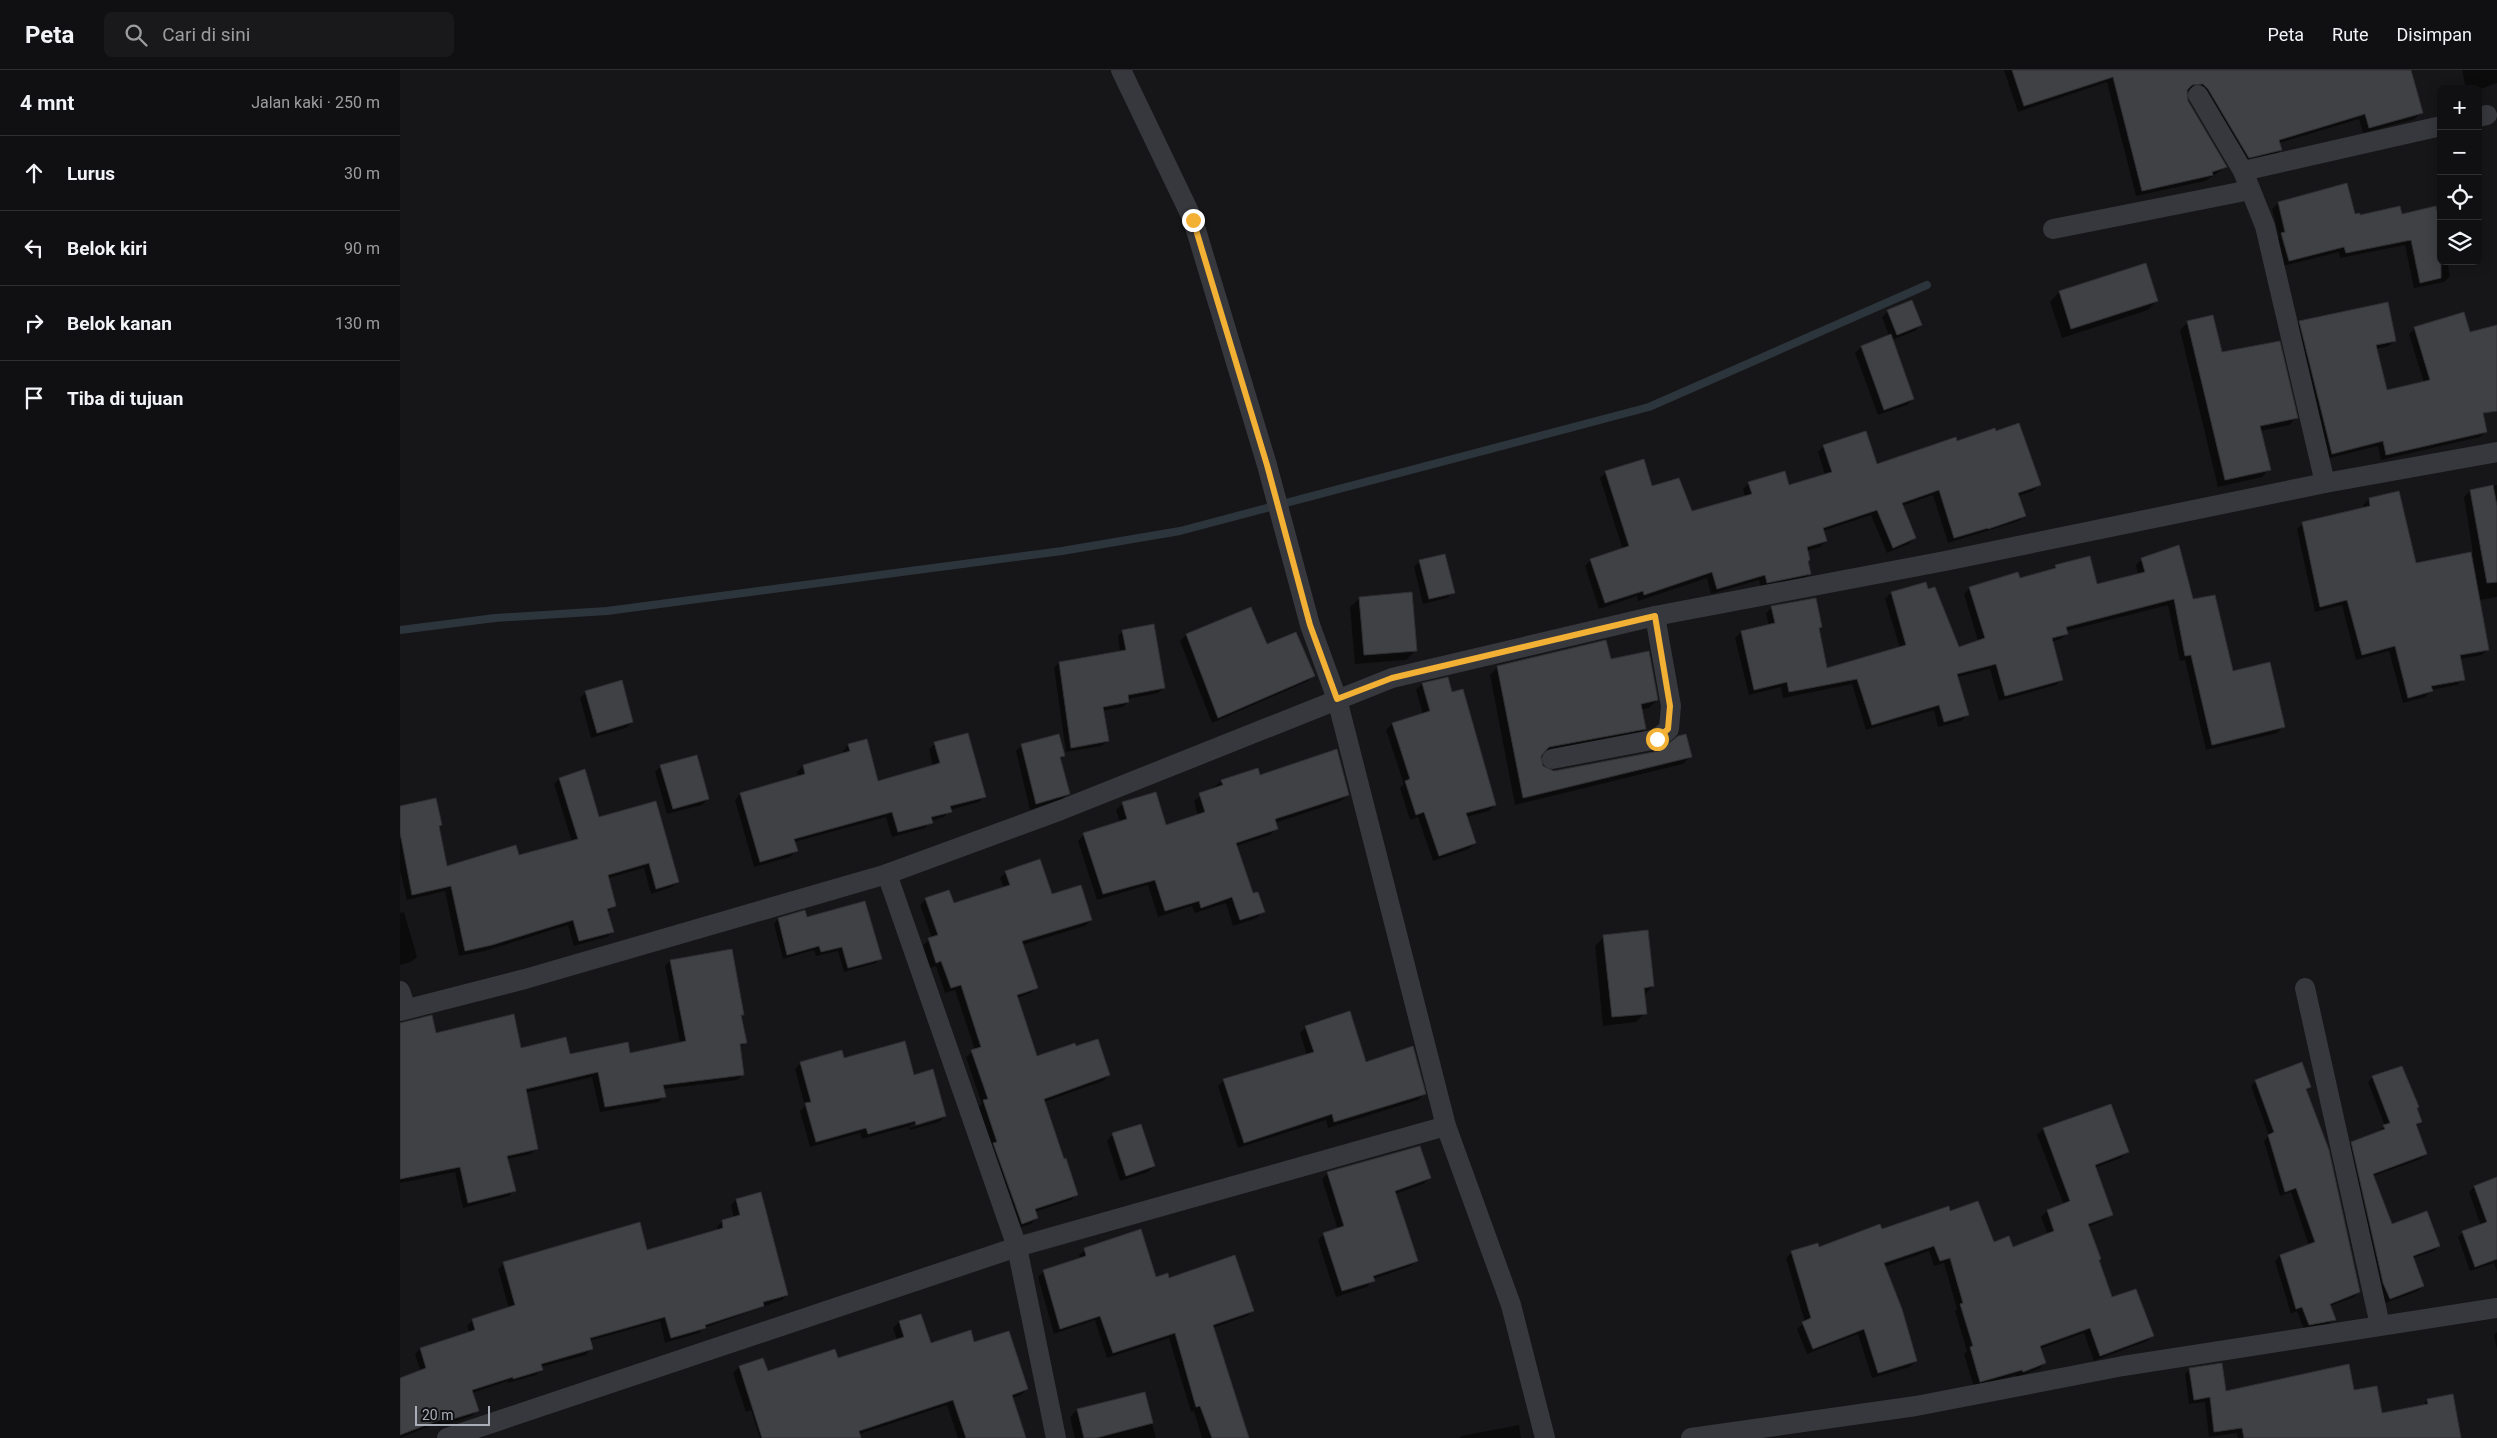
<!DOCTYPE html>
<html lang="id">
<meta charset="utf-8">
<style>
:root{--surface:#101012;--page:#19191b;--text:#f1f3f6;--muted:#9c9d9f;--line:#303032}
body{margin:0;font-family:Roboto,sans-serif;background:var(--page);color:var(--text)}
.controls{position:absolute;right:15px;top:15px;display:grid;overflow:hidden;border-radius:8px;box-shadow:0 2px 12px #0003}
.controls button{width:45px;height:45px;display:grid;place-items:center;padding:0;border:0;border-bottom:1px solid var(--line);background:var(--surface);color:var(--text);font:25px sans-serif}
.scale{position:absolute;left:15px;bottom:12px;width:75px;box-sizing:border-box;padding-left:5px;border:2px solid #a8adb8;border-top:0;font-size:14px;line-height:18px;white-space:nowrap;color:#a8adb8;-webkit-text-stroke:4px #111113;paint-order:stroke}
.stop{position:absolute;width:15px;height:15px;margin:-11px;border:4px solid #f2b134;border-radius:50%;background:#fff}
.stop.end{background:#f2b134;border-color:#fff;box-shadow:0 1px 5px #0008}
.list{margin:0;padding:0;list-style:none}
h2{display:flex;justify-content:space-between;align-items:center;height:65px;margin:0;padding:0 20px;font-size:21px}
h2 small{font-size:16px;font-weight:400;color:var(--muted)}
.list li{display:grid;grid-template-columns:32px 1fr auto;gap:15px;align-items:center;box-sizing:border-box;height:75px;padding:0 20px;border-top:1px solid var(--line)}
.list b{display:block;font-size:19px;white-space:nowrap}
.list em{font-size:16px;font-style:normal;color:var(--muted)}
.icon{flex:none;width:28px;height:28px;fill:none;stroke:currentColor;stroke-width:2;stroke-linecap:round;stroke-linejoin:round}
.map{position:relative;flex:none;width:2097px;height:1368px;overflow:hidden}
header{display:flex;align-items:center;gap:30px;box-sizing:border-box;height:70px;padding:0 25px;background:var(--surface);border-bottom:1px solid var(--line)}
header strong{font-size:24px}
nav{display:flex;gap:28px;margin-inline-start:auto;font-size:18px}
.search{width:350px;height:45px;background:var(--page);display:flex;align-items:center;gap:12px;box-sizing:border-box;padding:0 18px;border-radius:8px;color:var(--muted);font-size:19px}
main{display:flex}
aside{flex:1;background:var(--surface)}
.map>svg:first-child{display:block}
</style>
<header>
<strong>Peta</strong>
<div class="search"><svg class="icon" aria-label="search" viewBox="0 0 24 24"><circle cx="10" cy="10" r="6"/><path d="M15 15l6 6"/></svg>Cari di sini</div>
<nav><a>Peta</a><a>Rute</a><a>Disimpan</a></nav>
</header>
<main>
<aside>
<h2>4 mnt<small>Jalan kaki · 250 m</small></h2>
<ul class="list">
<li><svg class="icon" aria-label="ahead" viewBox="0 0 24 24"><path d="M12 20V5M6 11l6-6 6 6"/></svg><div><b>Lurus</b></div><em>30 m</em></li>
<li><svg class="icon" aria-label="left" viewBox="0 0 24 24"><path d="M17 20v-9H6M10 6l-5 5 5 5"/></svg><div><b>Belok kiri</b></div><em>90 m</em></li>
<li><svg class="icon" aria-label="right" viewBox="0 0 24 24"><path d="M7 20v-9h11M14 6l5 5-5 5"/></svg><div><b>Belok kanan</b></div><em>130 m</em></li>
<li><svg class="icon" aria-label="arrive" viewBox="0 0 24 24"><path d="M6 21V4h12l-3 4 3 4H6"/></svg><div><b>Tiba di tujuan</b></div></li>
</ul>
</aside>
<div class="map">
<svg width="2097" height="1368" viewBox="0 0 2097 1368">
<rect width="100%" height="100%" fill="#161618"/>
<!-- shadow -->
<g fill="#0007" fill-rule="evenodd">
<path d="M1604,0h405l12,42 -6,7 -52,14 -4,-14 -80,24 2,7 -6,6 -32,7 -46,-73h-11v11l40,66 -21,14 -69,15 -29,-114 -89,30z"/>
<path d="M2062,0h35v13l-19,7 -12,-1z"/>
<path d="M1878,133l76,12h47l40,46h6l3,15 -6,6 -30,6 -9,-43 -65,13 -1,-6 -56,14 -7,-26 3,-3 -7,-28z"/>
<path d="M1745,194l12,36 -9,10 -86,28 -12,-36 9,-10z"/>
<path d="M1488,241l33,14 -6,6 -23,9 21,59 -6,6 -29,10 -23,-62 6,-6 28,-11 -7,-19z"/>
<path d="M1788,252l108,96 -7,7 -29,6 9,38 -7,8 -44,10 -38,-157z"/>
<path d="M1900,252l95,18 -6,6 -13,3 10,43 38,-9 -15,-49 6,-6 54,5 28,-6v82l-15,4 4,18 -6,6 -99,23 -3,-14 -52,13 -32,-131z"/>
<path d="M1556,372l83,43 -6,6 -15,5 7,19 -6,6 -71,22 -15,-48 -31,11 13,32 -6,6 -22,9 -16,-38 -48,16 3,10 -6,6 -14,4 4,23 -7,6 -42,8 -2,-8 -48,14 -4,-16 -69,23 -1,-5 -38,13 -14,-43 6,-6 32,-10 -23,-72 6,-6 45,16 40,24 54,-15 -2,-8 6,-6 39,4 37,-12 -7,-23 6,-6 52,20z"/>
<path d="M2097,415v112l-17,3 8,49 -6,6 -22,4 3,20 -6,6 -26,5 -6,7 -22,6 -14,-52 -33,9 -14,-55 -27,7 -18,-83 6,-6 61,-14 -1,-4 6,-6 46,65 58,-11 -9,-56 6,-6z"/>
<path d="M1742,489l50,42 40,71 51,55 -6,6 -71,17 -21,-90 -5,1 -12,-56 -102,26 1,2 -6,6 -10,3 11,37 -6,6 -57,16 -9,-32 -33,8 10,38 -6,6 -23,6 -4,-17 -68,20 -14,-46 -69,14 -2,-11 -32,8 -14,-57 6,-6 28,-6 -3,-13 6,-6 49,20 -3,3 8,40 74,-22 -15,-49 6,-6 36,-3 31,58 20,-7 -14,-47 6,-6 49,-8 32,-10 5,-4 40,19 42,-10 -2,-10z"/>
<path d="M1020,491l33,31 -6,6 -24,6 -9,-37z"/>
<path d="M960,528l56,52 -10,10 -51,4 -5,-57z"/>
<path d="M851,538l15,38 48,29 -6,6 -96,42 -32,-82 6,-6z"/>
<path d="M723,561l41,57 -6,5 -30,6v3l-5,5 -21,4 6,29 -6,6 -36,6 -12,-84 5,-5 61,-11 -2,-16z"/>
<path d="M1210,591l47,39 -8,8 -8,2 4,19 -8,8 -98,18 3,12 12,5 137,-16 -8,8 -168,41 -25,-130 8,-8z"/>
<path d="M1047,608l48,127 -6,6 -23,6 9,26 -6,6 -36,12 -15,-44 -8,3 -10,-32 4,-4 -18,-54 6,-6 31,-10 -7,-24 6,-6z"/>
<path d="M186,622l46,30 -6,6 -35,10 -11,-40z"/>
<path d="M535,674l50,52 -6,6 -29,8 -6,7 -13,4 -6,7 -33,9 -6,-20 -92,25 2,9 -6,6 -36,10 -19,-67 5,-6 59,-17 -2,-5 6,-6 41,-11 -1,-4 5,-6 30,37 55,-15 -4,-18z"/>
<path d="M622,675l41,10 -4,5 10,33 -7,6 -32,11 -14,-59z"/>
<path d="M261,696l47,33 -6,6 -35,9 -12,-42z"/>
<path d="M860,706l88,19 -7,6 -66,22 2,5 -7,7 -34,11 16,49 11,16 -6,7 -24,8 -7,-23 -31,10 -3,-7 -34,11 -10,-32 -51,15 -19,-59 6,-6 36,-13 -4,-12 7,-7 42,24 33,-11 -4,-15 28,-20z"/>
<path d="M159,709l40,40 79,63 -6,5 -21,7 -7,-26 -36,10 7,28 -8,6 6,19 -6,6 -33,9 -6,-21 -83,26 -26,5 -14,-65 -38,9 -7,-30v-62l40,17 -2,2 8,40 72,-10 54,-15 -18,-58z"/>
<path d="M606,802l85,48 -6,6 -63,19 14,43 -5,5 -14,5 19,59 73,18 -6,6 -59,21 19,59 14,33 -6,6 -36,12 2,6 -6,6 -15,5 -38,-122 4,-3 -16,-47 9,-7 -20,-60 -10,3 -9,-27 -6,2 -7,-23 9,-7 -12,-33 6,-6 27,6 51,-17 -4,-10z"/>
<path d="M4,842l13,45 -6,5 -11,3v-52z"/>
<path d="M404,842l2,7 74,39 -4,5 -32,9 -6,-21 -22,5 -2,-6 -31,9 -9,-35 4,-5z"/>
<path d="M1204,867l49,49 -10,10 2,17 -9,9 -33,4 -8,-80z"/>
<path d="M331,880l12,64 -3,3 5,25 -5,6 2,27 -5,5 -74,9 1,7 -5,6 -59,10 -8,-35 -67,16 12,55 -6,6 -24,5 7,31 -5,6 -46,12 -8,-36 -55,11v-144l35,-4 134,21 60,-2 51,-11 -15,-77 5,-5z"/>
<path d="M906,957l59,36 59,31 -6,6 -90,28 -2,-8 -88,28 -20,-62 6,-6 83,-25 -7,-22z"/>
<path d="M443,990l70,16 32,40 -6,6 -29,8 -1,-4 -47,13 -2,-6 -50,14 -10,-36 5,-5 -10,-37 6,-6zM540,1047v2l-30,9v-3z"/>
<path d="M1973,1007l43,31 4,14 -4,4 10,28 -5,5 -48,17 18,50 48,20 -5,5 -21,7 10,28 -5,5 -33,12 -38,-155 5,-5 27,-12 6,-5 -17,-44z"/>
<path d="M1856,1011l54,6 -5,5 54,200 -5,5 -24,9 4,13 -5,5 -25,6 -7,-19 -6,3 -16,-53 5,-5 29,-10 -18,-54 -11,4 -16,-55 5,-5 -18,-50z"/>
<path d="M1710,1036l17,46 -6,6 -27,10 17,46 -6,6 -17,7 24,72 41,36 -6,6 -53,20 -10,-28 -45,16 6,14 -6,6 -22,8 -1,-2 -42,12 -10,-33 3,-3 -12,-40 2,-2 -13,-46 -10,3 -5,-15 -45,16 32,94 -6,6 -38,11 -14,-44 -51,20 -10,-25 8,-7 -19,-64 6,-6 26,-3 132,-36 43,30 19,5 36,-13 -7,-18 6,-6 17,-6 -27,-70 6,-6z"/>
<path d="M713,1064l41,32 -6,6 -28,9 -13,-40z"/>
<path d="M928,1103l102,5 -7,6 -28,10 22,66 -6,6 -38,13 -6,8 -31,10 -18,-57 6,-6 14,-4 -16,-51z"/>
<path d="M2097,1108v94l-3,-9 -24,8 -12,-34 5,-5 18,-6 -12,-34 5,-5z"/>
<path d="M336,1130l51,95 -5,5 -78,28 -5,5 -34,10 -5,-22 -71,20 2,8 -5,6 -45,12 1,3 -6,5 -28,8v-2l-36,12 5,17 -5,6 -34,11 -1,-4 -37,15v-58l21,-8 -6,-18 5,-5 50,-16 -3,-7 6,-6 36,-11 -11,-40 5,-5 136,-41 8,29 71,-21 -1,-4 6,-6 11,-3 -3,-13z"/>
<path d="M685,1180l70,28 13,1 84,32 -5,5 -34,12 34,110h-45l-8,-27 -3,1 -22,-74 -62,20 -12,-38 -41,14 -16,-57 5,-5 37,-13 -1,-4z"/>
<path d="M521,1245l9,30 44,-1 53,45 -6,6 -9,3 13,40h-67l-11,-33 -87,29 1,4h-101l-9,-28 -5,2 -13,-39 6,-6 23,-8 5,14 71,-14 59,-19 -4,-12 6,-6z"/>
<path d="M2097,1262v18l-3,-15z"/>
<path d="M1790,1299l35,23h128l28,22 42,-9 5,-5 29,38h-219l-1,-5 -28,4 -4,-35 -16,2 -4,-30z"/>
<path d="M744,1324l12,44h-81l-5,-21 7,-7z"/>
<path d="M1119,1355l2,13h-62l2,-2z"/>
</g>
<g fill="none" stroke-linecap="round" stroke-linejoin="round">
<!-- stream -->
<path stroke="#2c353c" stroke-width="8" d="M0,560l95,-12 112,-7 455,-60 118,-20 469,-124 278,-122"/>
</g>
<!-- building -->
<g fill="#404145" stroke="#303034">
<path d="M1612,0h399l12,43 -54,15 -4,-14 -86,26 3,10 -33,8 -41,-69 -5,-5 -11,1 -5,5 1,11 39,66 -15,5 1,3 -71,16 -29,-114 -89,29z"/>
<path d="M1947,113l8,31 5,-1v2l40,-9 2,8 34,-8 5,21v51l-21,5 -9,-43 -65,13 -2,-6 -55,14 -8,-28 4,-1 -7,-30z"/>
<path d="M1746,193l12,38 -87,28 -12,-38z"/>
<path d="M1512,230l10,25 -25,10 -10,-25z"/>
<path d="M1988,232l8,39 -20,4 11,45 43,-10 -16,-53 50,-15 6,20 27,-7v86l-14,2 4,19 -101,23 -3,-14 -51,13 -33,-133z"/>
<path d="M1813,245l9,37 58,-11 18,77 -38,8 11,44 -46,10 -38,-159z"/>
<path d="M1491,264l23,65 -30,11 -23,-64z"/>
<path d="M1619,353l22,62 -23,8 8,23 -38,13v-1l-34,10 -15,-48 -37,13 14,35 -23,10 -16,-38 -54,18 4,13 -20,6 3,13 -2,1 3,13 -44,9 -2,-8 -48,14 -5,-17 -68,23 -1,-4 -38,12 -15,-44 39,-13 -24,-75 39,-12 8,27 27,-8 13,33 60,-17 -4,-12 37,-11 4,14 43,-13 -9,-27 43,-14 11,33 79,-27 1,4 38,-13 1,3z"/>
<path d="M2093,415l4,21v76l-10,1 -17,-93z"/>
<path d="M1999,421l17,72 55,-11 18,98 -29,5 5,25 -34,6 2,5 -25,7 -13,-52 -33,9 -15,-55 -27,7 -18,-85 68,-16 -1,-8z"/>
<path d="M1779,475l14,54 22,-4 18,76 37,-9 15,65 -73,18 -21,-90 -6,1 -11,-57 -108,28 2,7 -16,4 11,42 -58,16 -9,-32 -39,10 12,41 -25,7 -5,-17 -67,20 -15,-46 -68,13 -2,-10 -33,8 -13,-59 34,-8 -4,-17 45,-8 6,29 -3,1 8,40 79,-23 -15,-53 35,-10 2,7 7,-2 24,60 26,-9 -16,-51 49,-15 2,6 36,-10 -1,-3 35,-9 7,28 48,-12 -4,-14z"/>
<path d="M1045,484l10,39 -26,6 -10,-39z"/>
<path d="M1012,522l5,59 -53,4 -5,-58z"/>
<path d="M851,537l16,37 29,-12 19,44 -97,42 -32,-84z"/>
<path d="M754,554l11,64 -37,7 1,7 -26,5 6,34 -38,7 -12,-86 67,-12 -4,-20z"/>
<path d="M1206,570l5,19 38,-8 9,49 -17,4 5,25 -97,18 -8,9 2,10 11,5 105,-20 19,-15 8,-2 6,23 -169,41 -26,-132z"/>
<path d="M1048,607l4,15 11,-3 33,116 -30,8 10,30 -37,13 -15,-44 -8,3 -11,-34 5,-2 -18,-56 38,-12 -8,-28z"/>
<path d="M222,610l11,42 -36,11 -12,-42z"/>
<path d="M568,663l18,64 -36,9 2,6 -21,5 2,6 -35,9 -6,-20 -98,27 4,12 -38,11 -20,-69 65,-19 -2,-9 47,-14 -2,-7 19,-5 11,42 62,-18 -6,-21z"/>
<path d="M659,664l6,22 -5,1 10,37 -34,10 -15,-60z"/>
<path d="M937,679l12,46 -74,24 3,10 -42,14 17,50 5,-1 7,20 -25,8 -8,-23 -31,11 -2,-7 -34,10 -10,-31 -52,14 -20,-61 44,-14 -5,-17 34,-10 10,33 39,-13 -6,-19 24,-8 -2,-5 37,-12 2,7z"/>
<path d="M297,685l12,44 -36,10 -13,-44z"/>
<path d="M185,699l14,48 57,-16 23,81 -23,7 -7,-26 -41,12 8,31 -9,3 7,23 -35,9 -6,-21 -81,25 -27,6 -14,-65 -39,9 -12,-62v-27l36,-8 6,27 -3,1 8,40 69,-21 3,10 59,-16 -19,-61z"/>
<path d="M640,789l12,35 29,-9 11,35 -70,21 16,47 -21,7 20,61 38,-13 1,3 22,-7 12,36 -66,24 20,60 2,-1 12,37 -43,14 3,9 -16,6 -29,-81 4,-1 -14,-42 5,-1 -17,-49 10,-3 -20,-62 -10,3 -10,-27 -5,2 -8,-25 10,-3 -13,-37 24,-8 5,13 56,-18 -5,-14z"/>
<path d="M465,831l17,58 -34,9 -6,-21 -21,5 -2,-6 -32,9 -9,-37 27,-8 2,7z"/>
<path d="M1248,860l6,56 -10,2 3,26 -35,3 -9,-82z"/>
<path d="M332,879l12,66h-3l6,28 -7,1 4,31 -81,10 3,12 -61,10 -7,-35 -72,17 12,60 -31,7 9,35 -48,12 -8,-36 -60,12v-156l32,-8 4,18 78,-19 7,34 45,-11 4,17 58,-12 2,11 56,-12 -16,-81z"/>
<path d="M950,941l16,51 47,-16 13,48 -92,28 -2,-8 -88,29 -21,-64 91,-27 -9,-26z"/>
<path d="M505,971l9,34 19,-6 13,47 -30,9 -1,-4 -47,13 -2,-6 -50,14 -11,-39 6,-1 -11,-40 42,-12 2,8z"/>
<path d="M1902,992l9,25 -5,2 23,61 31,142 -30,12 6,16 -27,5 -7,-18 -6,2 -16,-54 35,-13 -19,-54 -11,4 -17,-57 6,-3 -19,-52z"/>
<path d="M2002,996l17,41 -2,1 5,14 -6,2 11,30 -54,20 19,50 35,-13 13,35 -27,10 11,30 -34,13 -7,-16 -32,-141 34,-13 -2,-4 7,-2 -18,-47z"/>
<path d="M1711,1034l18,48 -34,13 18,50 -25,9 13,35 -2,1 13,37 24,-8 18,47 -54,20 -10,-28 -50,18 6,17 -23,9 -1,-2 -42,12 -10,-35 3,-1 -13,-42 3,-1 -13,-45 -10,3 -6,-15 -50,17 18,46 15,52 -39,12 -14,-44 -51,20 -11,-27 9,-4 -20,-67 27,-8 1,4 61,-23 2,5 67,-23 1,5 28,-10 16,41 15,-6 4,11 41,-16 -7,-21 23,-9 -27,-73z"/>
<path d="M741,1054l14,42 -29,10 -14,-43z"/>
<path d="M1020,1076l11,32 -36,13 23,70 -45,15 2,5 -33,10 -19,-58 21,-7 -17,-54z"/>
<path d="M2097,1107v82l-22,8 -13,-36 25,-9 -13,-36z"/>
<path d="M361,1122l27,103 -25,7 1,4 -59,19 1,3 -35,10 -6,-21 -75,21 3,11 -52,15 2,6 -30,9v-2l-41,13 7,21 -36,11 -1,-3 -42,16v-57l26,-10 -6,-20 55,-18 -3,-11 43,-14 -12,-43 137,-40 7,28 76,-22 -1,-8 18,-5 -4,-16z"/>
<path d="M741,1159l15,48 12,-4 1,5 66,-23 19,56 -41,14 36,113h-37l-12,-32 -4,1 -21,-74 -62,20 -13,-37 -40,13 -17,-59 43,-14 -2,-8z"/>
<path d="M521,1244l10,29 40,-13 3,12 35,-11 19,58 -16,6 14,43h-60l-13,-38 -94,31 2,7h-99l-23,-72 24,-8 5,13 67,-22 3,9 66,-21 -5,-16z"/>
<path d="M1822,1293l4,28 123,-27 5,26 23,-4 5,27 46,-9 -1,-5 26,-5 8,44h-217l-2,-10 -28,4 -4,-35 -16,3 -5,-32z"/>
<path d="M745,1322l8,31 -57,15h-12l-7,-29z"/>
</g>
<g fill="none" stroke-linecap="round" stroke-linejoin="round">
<!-- minor -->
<g stroke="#37383d" stroke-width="20">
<path d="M721,0l72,150 74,245 43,160 27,74 109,427 65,179 34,133"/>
<path d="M1798,25l45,76 22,55 60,257"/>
<path d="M2078,47l9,-2"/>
<path d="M1843,101l198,-45"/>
<path d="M1653,159l197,-39"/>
<path d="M1152,689l105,-20 12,-10 2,-23 -16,-90"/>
<path d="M487,804l130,373 39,191"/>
<path d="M1905,918l75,337"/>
<path d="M0,921l6,18"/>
<path d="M0,941l125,-32 362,-105 174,-64 331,-132 263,-62 290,-55 380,-78 172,-31"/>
<path d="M47,1368l570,-191 429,-121"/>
<path d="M1291,1368l225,-32 207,-40 374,-58"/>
</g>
</g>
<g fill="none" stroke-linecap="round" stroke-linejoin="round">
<!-- route -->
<path stroke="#f2b134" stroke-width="6" d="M793,150l74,245 43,160 27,74 55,-21 263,-62 15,90 -2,23 -11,10"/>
</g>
</svg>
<div class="controls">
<button>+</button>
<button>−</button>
<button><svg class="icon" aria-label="locate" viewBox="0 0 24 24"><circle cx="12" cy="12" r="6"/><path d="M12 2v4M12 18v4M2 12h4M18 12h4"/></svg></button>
<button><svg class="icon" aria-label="layers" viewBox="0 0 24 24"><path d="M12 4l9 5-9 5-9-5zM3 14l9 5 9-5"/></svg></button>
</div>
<div class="scale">20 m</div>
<div class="stop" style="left:1257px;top:669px"></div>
<div class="stop end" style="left:793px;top:150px"></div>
</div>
</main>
